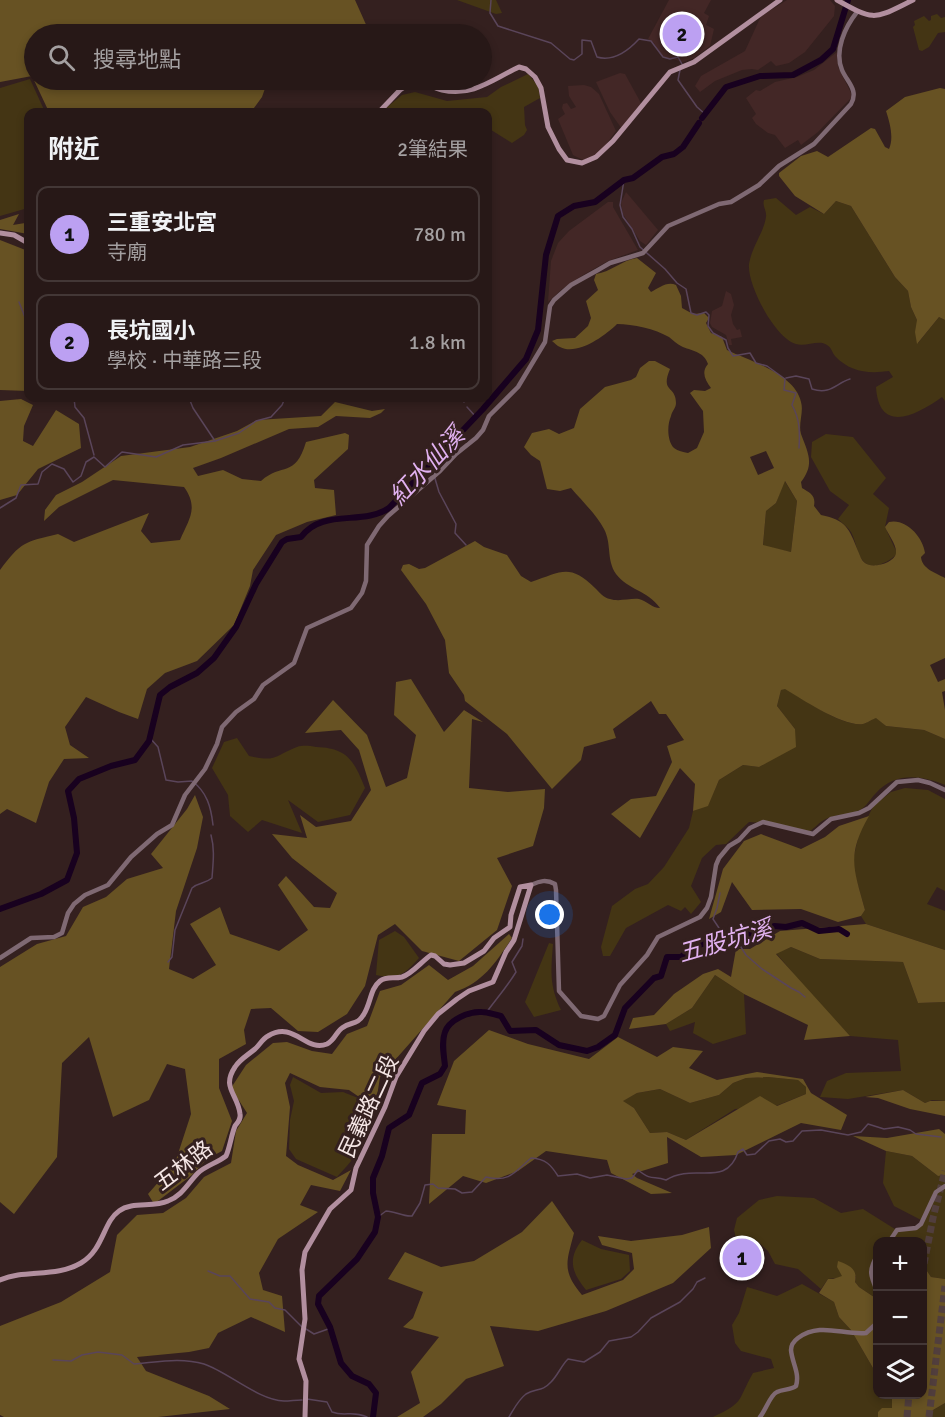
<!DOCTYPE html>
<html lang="zh-TW">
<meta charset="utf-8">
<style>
:root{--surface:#271817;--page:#2f2120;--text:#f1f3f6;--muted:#a4a0a1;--line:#433736;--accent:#bca0f2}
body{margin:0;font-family:Signika,"Noto Sans TC",sans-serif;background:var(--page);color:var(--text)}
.controls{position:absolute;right:18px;bottom:18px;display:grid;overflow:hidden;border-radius:12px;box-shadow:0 3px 9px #0003}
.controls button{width:54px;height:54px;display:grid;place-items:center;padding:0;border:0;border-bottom:2px solid var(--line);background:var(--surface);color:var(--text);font:30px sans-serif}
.you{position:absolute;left:550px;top:915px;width:21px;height:21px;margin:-15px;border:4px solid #fff;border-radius:50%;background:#1a73e8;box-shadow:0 0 0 9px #1a73e833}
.badge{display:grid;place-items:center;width:39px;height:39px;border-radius:50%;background:var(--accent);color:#111;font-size:20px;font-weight:700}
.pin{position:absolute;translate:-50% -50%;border:3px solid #fff;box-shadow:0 2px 6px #0006}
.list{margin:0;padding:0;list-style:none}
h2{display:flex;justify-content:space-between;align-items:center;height:78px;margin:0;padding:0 24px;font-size:26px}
h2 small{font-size:20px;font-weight:400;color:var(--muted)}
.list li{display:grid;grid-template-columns:39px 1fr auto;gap:18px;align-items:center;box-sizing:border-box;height:96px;margin:0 12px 12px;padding:0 12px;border:2px solid var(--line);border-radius:12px}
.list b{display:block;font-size:22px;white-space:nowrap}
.list p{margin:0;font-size:20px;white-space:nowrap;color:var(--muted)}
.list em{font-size:20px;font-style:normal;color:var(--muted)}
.icon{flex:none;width:33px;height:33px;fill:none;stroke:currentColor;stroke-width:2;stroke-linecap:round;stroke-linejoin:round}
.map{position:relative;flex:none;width:945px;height:1417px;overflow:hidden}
.search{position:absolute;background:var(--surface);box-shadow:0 3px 9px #0003;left:24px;top:24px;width:468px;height:66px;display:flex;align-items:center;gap:15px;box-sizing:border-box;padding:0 21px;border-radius:33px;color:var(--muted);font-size:22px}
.panel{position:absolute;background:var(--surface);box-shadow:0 3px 9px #0003;left:24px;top:108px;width:468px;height:294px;border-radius:12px}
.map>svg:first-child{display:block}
</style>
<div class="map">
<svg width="945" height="1417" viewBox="0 0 945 1417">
<rect width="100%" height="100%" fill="#34201f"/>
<!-- built -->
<g fill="#432726">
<path d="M669,0h42l-7,13 5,3 -3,9 8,4 -4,17 -16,12 -11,4 -22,-6 -7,-13 -6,-4z"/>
<path d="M787,0h43l5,6 -1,10 -29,36 -16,11 -13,3 -5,-5 -13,9 -6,-1 -10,1 -27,11 -15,11 -5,-6 6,-10 44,-25 16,-35z"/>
<path d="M837,52l1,15 13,26v5l-33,34 -17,13 -3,-5 -13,8 -10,-13 -7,-2 -12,-9 -4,-6 4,-4 -10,-16 10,-8 4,1 15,-9 22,-5 17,-7z"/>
<path d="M620,73l5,1 17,31 -20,24 -12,-17 -14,-30z"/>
<path d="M584,85l7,2 8,7 17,37 -18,24 -15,5 -10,-5 -15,-36 7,-5 -3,-6 1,-4 4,-1 4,6 5,-2 -7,-11 -1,-10z"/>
<path d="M626,192l32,38 -12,15 -6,-4 -17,-27 -2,-11z"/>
<path d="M608,202h5v5l25,43 -30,11 -25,14 -21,14 -14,13 3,-41 7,-18 11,-12z"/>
<path d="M726,291l5,3 3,11 -3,10 2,9 4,6 3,-1 2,8 -11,2 1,6h-3l-3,-10 -14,-8 -2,-4 2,-12 10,-5z"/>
</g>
<!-- green -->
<g fill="#443514">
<path d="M457,0h39l6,13 -6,1z"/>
<path d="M937,14l4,4 4,-1v15l-7,1 -9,14 -7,4 -3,-1 -6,-23 2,-2 -1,-4 10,-5 5,5 2,-1v-4z"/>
<path d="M528,74l10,12 2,12 -16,9 1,18 2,5 -3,5 -12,8 -24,-15v-16h-100l-2,-4 16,-13 13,-3 32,9 40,-4 14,-10z"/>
<path d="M30,79l15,33h-17v96l-28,8v-128z"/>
<path d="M776,198l20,17 14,-8 14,7 12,-13 15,5 44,71 13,14 3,16 6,13 1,23 21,-26 6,3v81l-3,-4c-25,18 -63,38 -66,-10l17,-10 -4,-6c-21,3 -39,1 -54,-15 -3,-4 -4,-9 -8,-11 -8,-6 -21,2 -31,-1 -21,-6 -49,-59 -47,-80 3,-18 15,-32 17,-47 1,-7 -4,-10 -2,-17z"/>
<path d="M826,434l27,3 33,41 -13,16 16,14 -4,19 12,26c-5,8 -25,18 -33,9 -7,-7 -8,-21 -13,-30 -3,-5 -9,-9 -13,-13l11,-14 -19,-14 -19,-34 1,-15z"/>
<path d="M784,480l13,21 -6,51 -28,-6 3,-35 10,-8z"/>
<path d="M785,688c18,11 57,39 78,36 4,-1 10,-5 13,-7l10,9 38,4 21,9v46c-24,-10 -50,-13 -69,8 -6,6 -9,13 -16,17 -9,5 -22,4 -32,8 -9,3 -14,12 -23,16l-40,-11 -16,-1 -23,22 -10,1 -14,13 -11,28 10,16 -10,12 -6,-7 -4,4 -13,-6 -42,23 -16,28h-7l-2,-9 11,-41 23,-17 13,-5 16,-17 25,-39 4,-17 15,-6 11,-25 24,-15 16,2 13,-8 23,-30 -18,-23 4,-16z"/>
<path d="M237,738l12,18c28,6 23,1 48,-9 6,-2 13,-1 19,0 32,1 38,14 49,41l-15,27 -32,7 -30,-22 14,33 -40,-13 -14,12 -18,-16 -2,-21 -16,-27 12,-26z"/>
<path d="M905,788l23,2 17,9v92l-8,-4 -10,17 18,7v39l-79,-26 -5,-8 4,-6 -13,-46 7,-30 15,-29 17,-13z"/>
<path d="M395,931l9,6 15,21c-14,16 -21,22 -43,17l3,-35z"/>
<path d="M549,943l4,1c-2,26 -4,41 8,66l-27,7 -9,-15z"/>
<path d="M791,947l29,12 83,3 15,41 27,-1v99l-13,-1 -7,3 -22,-13 -55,9 -28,-2 7,-16 19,-8 55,-2 -3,-31 -48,-4 -36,-38 -38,-45z"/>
<path d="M715,975l29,19 2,40 -33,10 -20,-11 2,-11 -25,9 -4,-7 26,-16z"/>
<path d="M293,1077l28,16 22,-1 15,6 12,21c-6,27 -14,38 -33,58l-41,-18 -7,-10 1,-29 4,-19 -4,-16z"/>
<path d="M768,1077l30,3 8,7v7l-30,12 -41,3 -49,31 -19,-8 -17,1 -16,-25 -12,-7 15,-8 23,-4 30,14 29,-8 14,-12 13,-5z"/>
<path d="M886,1151l26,5 26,20 7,-1v104l-14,-2 -8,-12 -1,-23h-44l-1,57 -18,-12 -4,-5 1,-6 -28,3 -7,10 -23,-20 -23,-5 -7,-13 -12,-11 -19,2 -3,-12 3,-12 22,-18 18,-4 37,2 27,15 22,-4 35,22 18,-3 7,-7 -29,-15 -11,-23z"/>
<path d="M582,1240l19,9 28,6 1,16 -9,8 -35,11c-14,-17 -19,-31 -4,-50z"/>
<path d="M802,1284l32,18 5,15 12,13 22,38 4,3 1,23 14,1v13l-14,4v5h-165c32,-15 24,-16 40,-44l21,-5 -3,-9 -30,-8 -6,-8 -3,-18 7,-12 8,-26 30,9z"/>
<path d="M945,1403v14h-16l4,-7z"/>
</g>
<!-- forest -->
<g fill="#675223" fill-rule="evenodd">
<path d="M0,0h355l13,29 -5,5h-329v46h234l-6,17 -11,15h-202l-17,-36 -32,6z"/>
<path d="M940,88l5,1v231l-6,-3 -22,27 -2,-12 2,-12 -6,-13 -3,-16 -13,-14 -44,-71 -15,-5 -12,13 -29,-18 -16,-20v-3l22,-17 16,-5 11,6 43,-29 4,1 10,18 4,2c5,-11 1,-26 -3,-38l19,-14z"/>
<path d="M28,211v23l-28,-5v-9l19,-6 -6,11 12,-2z"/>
<path d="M0,240l28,11v140l-28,-1z"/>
<path d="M637,258l19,15 -8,15 3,4c8,-4 16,-11 25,-7l5,11 1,12 11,6 11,-1 5,5 -3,5 5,10 11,4 5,13c23,11 68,24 74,52 3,10 -3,22 0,32 7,19 14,30 0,48l1,6c8,5 14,7 12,18l7,9c25,5 28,13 37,36 2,4 3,9 7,12 7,6 30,0 31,-10 1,-8 -8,-19 -11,-26l4,-5c17,-4 34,15 36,31l-4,4c1,12 15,16 24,21v80l-15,7 8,17 7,-3v12l-3,1 3,18v29l-21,-9 -38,-4 -10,-8c-3,1 -9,5 -13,6 -20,3 -61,-25 -78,-35l-4,1 -4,16 18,23 1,18 -37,20 -16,-2 -24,15 -11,26 -15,5 2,-27 -15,-16 -40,70 -29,-24 20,-15 25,-3 16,-34 -5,-16 17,-6 -18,-26h-7l-8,-13 -38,28 3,9 -32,9 -3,13 -29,29 -45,-55 -42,-33 -1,-6 -15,-22 -4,-33 -19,-36 -25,-34 2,-5 6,-1 10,5 6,-1 50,-27 9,6 23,8 14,21 10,6c31,-10 38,-19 64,6 4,4 9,10 15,11 9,3 20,-1 29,0 8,2 13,9 21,9 -13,-18 -32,-18 -44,-34 -10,-15 -4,-30 -12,-45 -8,-15 -22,-28 -33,-41l-11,3 -13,-2 -7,-28 -9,-6 -7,-8 8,-14 17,-4 10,5 15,-6 6,-19 25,-22 26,-7 5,-3 4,-9 9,-7h6l15,8c-10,24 6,16 6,34 0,5 -4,8 -5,13 -4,9 -4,25 3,32 4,3 9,4 14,5l9,-5 7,-16 -1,-21 -13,-18 4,-3 11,1 6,-3c-6,-8 -10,-16 -3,-24 -4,-13 -17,-13 -27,-18 -4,-2 -8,-6 -12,-9 -14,-8 -36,-13 -52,-13 -12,12 -40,32 -57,23 -3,-1 -5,-4 -8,-6l5,-2 18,-1 13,-12 3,-8 -5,-17 12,-11 -4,-10 2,-6c15,-2 26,-14 41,-16zM766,451l8,17 -16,7 -8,-18zM785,481l12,20 -6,51 -28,-7 3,-34 10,-8z"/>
<path d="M21,399l12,6 -9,21 -1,15 10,5 23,-36 23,14 2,24 -43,21 -21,26 -17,5v-99z"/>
<path d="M335,402l37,9 13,-2 -4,4 -11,5 -34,-2 -18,11 -29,2 -68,29 -28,10 5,8 25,-6 19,9 19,2c21,-19 34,-2 45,-39l39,-9 4,2 -1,14 -34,31 1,8 19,2 2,25 -29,7 -31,13 -23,35 -3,16 -16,39 -37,36 -32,12 -18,16 -9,30 -19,-7 -33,-15 -21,30 5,18 19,13 -25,1 -15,23 -13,41 -29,-14 -7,5v-244c21,-28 24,-28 58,-36l16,8 75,-29 -8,18 10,12 29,-3c9,-21 19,-32 4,-53l-71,-7 -54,27 -15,14 1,-11 11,-15 26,-13 39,-26 69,-9 47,-16 20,-11 64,-4z"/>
<path d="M411,679l33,53 20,-22 19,12 -11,-3 -3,69 39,4 37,-3 -1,19 -11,38 -36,12 15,28 -15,44 -38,31 -37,-10 -27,-27 -17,11 -13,51 -18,28 -29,18 -20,-1 -27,-23 -20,1 -7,21 2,14 -27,15v29l13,33 -10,30 -15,8 -15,16 -38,29 -6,-10 27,-31 16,-49 -6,-45 -18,-5 -18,36 -36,17 -24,-80 -27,26 -5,94 -43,57 -14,-12v-235l37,-23 29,-8 17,-29 23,-10 21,-18 36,-11 -12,-14 36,-45 8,-14 8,22 -6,31 -21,63 -7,58 24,10 23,-14 -26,-41 30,-17 10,27 49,17 29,-21 -30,-45 8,-9 28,31 16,1 7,-15 -45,-35 -20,-24 35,4 -7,-23 16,12 35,-6 20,-31 -12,-40 -18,-20 -36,3 28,-33 34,35 19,52 21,-9 9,-43 -22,-20 2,-33z"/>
<path d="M869,816c-23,40 -15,53 -4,94l-4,6 -23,6 -37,-13 -49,1 -20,-28 -11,30 -12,7 14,-50 21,-28 17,-7 40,15 24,-12 14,-11z"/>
<path d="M866,924l79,26v52l-27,1 -15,-41 -83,-3 -29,-12 -15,7 74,82 -46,4 4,-15 -64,-31 -29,-19 -23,33 -26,16 -37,5 4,-11 21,-3 20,-21 29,-20 15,-5 13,8 5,-28h14l30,-18z"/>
<path d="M509,934l3,4c-16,24 -28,44 -57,54l-75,85 -6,39 -9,-15 -16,-11 -29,-3 -30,-14 -5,10 5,24 -4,49 12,9 35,15 18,-10 -11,21 -29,-6 -11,20 18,7 -40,27 -19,34 4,17 19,6 3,36 -34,-15 -33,16 -9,15 -20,4 -52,5 9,14 63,25 21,13 -72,8h-154l-4,-2v-89l61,-24 49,-30 7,-37 20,-20 26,-2 23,-15 18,-21 27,-14 5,-32 11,-18 -16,-25 15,-23 27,-22 14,-1 25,9 20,3 15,-20 20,-8 13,-35 21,-6 28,-20 19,15 25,-14z"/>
<path d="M489,1030l39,14 61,15 29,-22 39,20 16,-10 30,4 -14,17 28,12 40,-8 46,7 8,14 36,22 -6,15 -40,-7 -65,32 -35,2 -34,-20 1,26 -36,11 5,4 35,15 -21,1 -40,-21 -4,-13 -61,-9 -28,20 -32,12 -23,-7 -34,28 3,-70h33l1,-24 -29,-5 17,-44zM768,1077l30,3 8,7v7l-29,12 -17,-10 -74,44 -19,-8 -17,1 -16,-25 -11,-7 14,-8 23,-4 30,14 29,-8 14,-12 13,-5z"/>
<path d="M903,1090l22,13 5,-2h15v15l-35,-7 -32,-11 -13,-1z"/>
<path d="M939,1129l6,5v41l-7,1 -26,-20 -26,-5 -33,-15 34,2z"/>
<path d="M552,1201l22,32c-7,28 -13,37 8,62l41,-15 11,-11 -2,-16 -30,-8 -4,-9 33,5 51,-6 27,-8 2,21 -38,35 -67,28 -68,20 -48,-5 14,40 -38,13 -25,25 -18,13h-26l23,-14 -9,-31 28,-35 -36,-10 10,-9 10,-26 -35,-13 17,-27 36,15 33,-6 48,-29z"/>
<path d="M838,1261c11,4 20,8 17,21l4,5 18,12v72l-4,-3 -22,-38 -12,-13 -5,-15 -15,-9 9,-14h5l9,-3 -5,-9z"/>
<path d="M923,1265l8,12 14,2v124l-12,7 -4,7h-51v-5l4,-4h10v-13l30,-1z"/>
</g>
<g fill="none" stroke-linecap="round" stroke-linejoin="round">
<!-- stream -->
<g stroke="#5a455a" stroke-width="1.5">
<path d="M491,0l-1,13 8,13 53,17 19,16 4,1 8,-6v-14l9,1 6,16c17,5 31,-6 42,-18l12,2 12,16 7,2 8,-2 4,7"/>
<path d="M680,70l-2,10 19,27 8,7"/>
<path d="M624,180l-4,25 3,12 9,12 8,18 25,22 12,14 9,6 5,24 6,2 9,-3 3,3 -1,11 5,7 13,7 2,8 5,8 17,-3 6,10 11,3 18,13 -1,11 12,3 -4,12c8,14 8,28 7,43"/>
<path d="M19,302l9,23"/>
<path d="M786,378l10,-2 13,3 3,10c19,6 24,-6 38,-10"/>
<path d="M74,398l1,9 9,11 10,37"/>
<path d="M189,398l4,10 22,33"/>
<path d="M460,398l4,4"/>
<path d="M467,407l9,10"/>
<path d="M431,465l8,27 17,32 -1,9 11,12"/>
<path d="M0,508l16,-10 5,-13 17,-1 4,-12 10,-8 12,5 9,13 8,-6 5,-14 8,-5 11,10 17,-15 34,5 27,-12 32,-4 24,-8 17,-12 15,-4 11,-12 3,-7"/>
<path d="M150,738l8,9 8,33 12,2 14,-1c15,11 19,26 21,44"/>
<path d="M720,893l-3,15 -4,11 8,12v10"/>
<path d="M737,941l9,14 16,14 29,19 8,4 6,5"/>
<path d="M168,962l4,-5 3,-27 17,-42c7,-6 13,-4 20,-10 1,-15 3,-28 -1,-43"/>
<path d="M486,1013c10,-14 21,-26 30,-41l-4,-10 10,-16 1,-7"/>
<path d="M378,1217l8,-6c9,0 17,6 26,5l8,-13 5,-18 8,-1 5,4 17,1 7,4 10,-1 14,-15c23,6 29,-5 45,-19 15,1 20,7 27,18l19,-2 13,4 17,-3 19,4 6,-1 6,-8c15,12 15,5 28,10 28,-18 60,9 72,-28l5,-3 4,6 8,-1 14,-13 11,-2 6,3 7,-1 9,-10 19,-1 27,5 13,-3 7,-8 16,5 14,-2 12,3 6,4 25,3"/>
<path d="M208,1271l12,5h10l20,23 19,3 6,6 10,2 17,17"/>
<path d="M306,1329l8,5 17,-6"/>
<path d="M53,1360l18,1 11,-6 16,-3 24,3 12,9c24,-2 47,-7 70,0 24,8 54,36 80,37 6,0 12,-1 18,-1"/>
<path d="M307,1399l20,3 5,10c14,5 19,-2 35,5"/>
<path d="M509,1417c5,-8 9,-17 17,-23 10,-6 16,-2 25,-12 7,-7 10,-16 17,-23l16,3 16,-10 9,-11 22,-4 7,-5 13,-14 29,-16 13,-13 4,-7 8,-4"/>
</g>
<!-- river -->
<g stroke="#18011f" stroke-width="6">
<path d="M702,118l24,-31 34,-11 33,-1 28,-15 12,-11 15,-49"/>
<path d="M0,909l41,-15 26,-14 10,-27 -3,-35 -6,-27 11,-12 32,-13 24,-6 14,-19 11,-46 10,-8 27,-14 17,-15 22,-31 20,-43 26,-42 5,-3 14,-2c21,-29 62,-11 88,-29l94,-99 43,-50 12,-29 8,-75 12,-39 16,-10 21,-4 29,-22 9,-2 29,-21 12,-3 9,-7 16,-24"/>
<path d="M373,1417l3,-24 -7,-9 -17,-8 -11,-13 -11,-36 -12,-23 1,-8 38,-37 18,-27 3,-15 -5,-24v-15l9,-22 7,-28 20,-13 13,-32 18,-9 5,-8c-1,-11 -4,-23 0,-34 4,-12 24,-21 37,-20 6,0 13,3 19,4l9,15 26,-1 23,15 28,6 11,-4 17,-12 10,-27 29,-30 7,-2 6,-19h14l13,-11 12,-3 31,-2 6,-5 31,-10 12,1 16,-4 17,8 20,-2 8,5"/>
</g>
<!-- trunk-tunnel -->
<g stroke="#513e3d" stroke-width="7" stroke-dasharray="7 3.5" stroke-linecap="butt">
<path d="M922,1274l11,-56 12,-47"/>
<path d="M907,1417l2,-23"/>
<path d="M929,1417l16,-131"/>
</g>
<!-- tertiary -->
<g stroke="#7f6973" stroke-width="4.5">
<path d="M531,885c9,-4 15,-6 24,-1l1,6 3,101 22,25 17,3 6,-3 16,-31 27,-30 11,-18 42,-20 7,-9 4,-11 5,-32 3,-7 10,-12 10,-6 11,-12 13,-6 50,12 18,-15 28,-6 10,-5 28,-26 21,-2 12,3 15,7"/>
<path d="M0,958l31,-20 23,-1 8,-4 6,-20 6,-9 11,-9 23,-10 23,-28 26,-23 15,-9 13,-30 20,-26 12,-25 5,-17 14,-15 18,-13 9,-14 31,-22 13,-35 44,-20 11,-15 4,-12 1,-36 12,-19 9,-10 52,-45 16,-17 20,-16 7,-8 6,-14 29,-29 27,-45 5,-36 4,-6 17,-15 27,-15 12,-7 33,-10 25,-27 51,-22 12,-2 28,-17 20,-19 35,-22 37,-40c8,-14 -4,-22 -9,-34 -8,-19 3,-43 15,-58"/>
<path d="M889,1242l8,-12 19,-2 5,-4 15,-32 9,-6"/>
<path d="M878,1254c-10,17 -8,21 0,39"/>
<path d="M760,1417c6,-7 10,-22 17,-25 6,-3 14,-2 19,-6 4,-13 -4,-23 -5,-36 0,-6 3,-9 7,-12 22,-16 44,-3 68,-5l12,-11"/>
</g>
<!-- secondary -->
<g stroke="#b28f9f" stroke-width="5">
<path d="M837,0c39,22 37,19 76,0"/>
<path d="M379,112l21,-22 15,-10c10,2 18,8 27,10 31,7 51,-11 77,-23l7,2 9,8 6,11 7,39 11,22 8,11 15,3 14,-6 17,-16 57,-69 24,-10 86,-62"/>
<path d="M0,233l14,2 14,8"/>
<path d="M0,1280c25,-11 56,-2 81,-17 23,-14 22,-41 38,-52 13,-10 34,-3 49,-10 14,-5 20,-18 30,-28 7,-7 19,-10 28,-17 4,-9 5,-20 9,-30 3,-4 6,-7 5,-12 -2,-20 -19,-26 -5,-47 5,-8 13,-12 20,-18 5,-4 7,-10 13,-13 26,-16 38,17 59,8 8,-4 9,-12 15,-16 9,-7 15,-2 22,-14 7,-11 6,-25 16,-33 6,-5 14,-2 22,-4 10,-3 20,-16 29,-22l4,1 9,8 6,1 14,-2 20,-12 10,-13 16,-11 1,-12 9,-28 11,-2 -17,55 -8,12 -13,30 -24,9 -12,8 -19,15 -14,17 -28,46 -11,30 -29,61 -5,22 -21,19 -25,43 -3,18 3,49 -6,40 7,22 -1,36"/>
</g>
</g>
<g text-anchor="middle" stroke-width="6" stroke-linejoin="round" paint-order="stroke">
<!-- street labels -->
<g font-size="22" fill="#f4e5e4" stroke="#34201f">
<text transform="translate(368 1106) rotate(-65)" y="8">民義路二段</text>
<text transform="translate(183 1165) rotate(-37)" y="8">五林路</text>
</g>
<!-- water labels -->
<g font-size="24" font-style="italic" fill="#e1b1f0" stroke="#34201f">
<text transform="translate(427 466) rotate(-47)" y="8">紅水仙溪</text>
<text transform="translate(725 941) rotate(-16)" y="8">五股坑溪</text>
</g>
</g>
</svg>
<div class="controls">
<button>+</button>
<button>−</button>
<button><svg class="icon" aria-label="layers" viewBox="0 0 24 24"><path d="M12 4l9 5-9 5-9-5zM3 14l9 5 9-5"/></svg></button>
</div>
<div class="you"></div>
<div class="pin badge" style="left:742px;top:1258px">1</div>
<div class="pin badge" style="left:682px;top:34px">2</div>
<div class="search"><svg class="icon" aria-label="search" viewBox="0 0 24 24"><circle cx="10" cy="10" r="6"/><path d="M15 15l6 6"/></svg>搜尋地點</div>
<section class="panel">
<h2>附近<small>2筆結果</small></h2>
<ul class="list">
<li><span class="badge">1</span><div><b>三重安北宮</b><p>寺廟</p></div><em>780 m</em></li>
<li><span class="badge">2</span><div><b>長坑國小</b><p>學校 · 中華路三段</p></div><em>1.8 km</em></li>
</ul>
</section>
</div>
